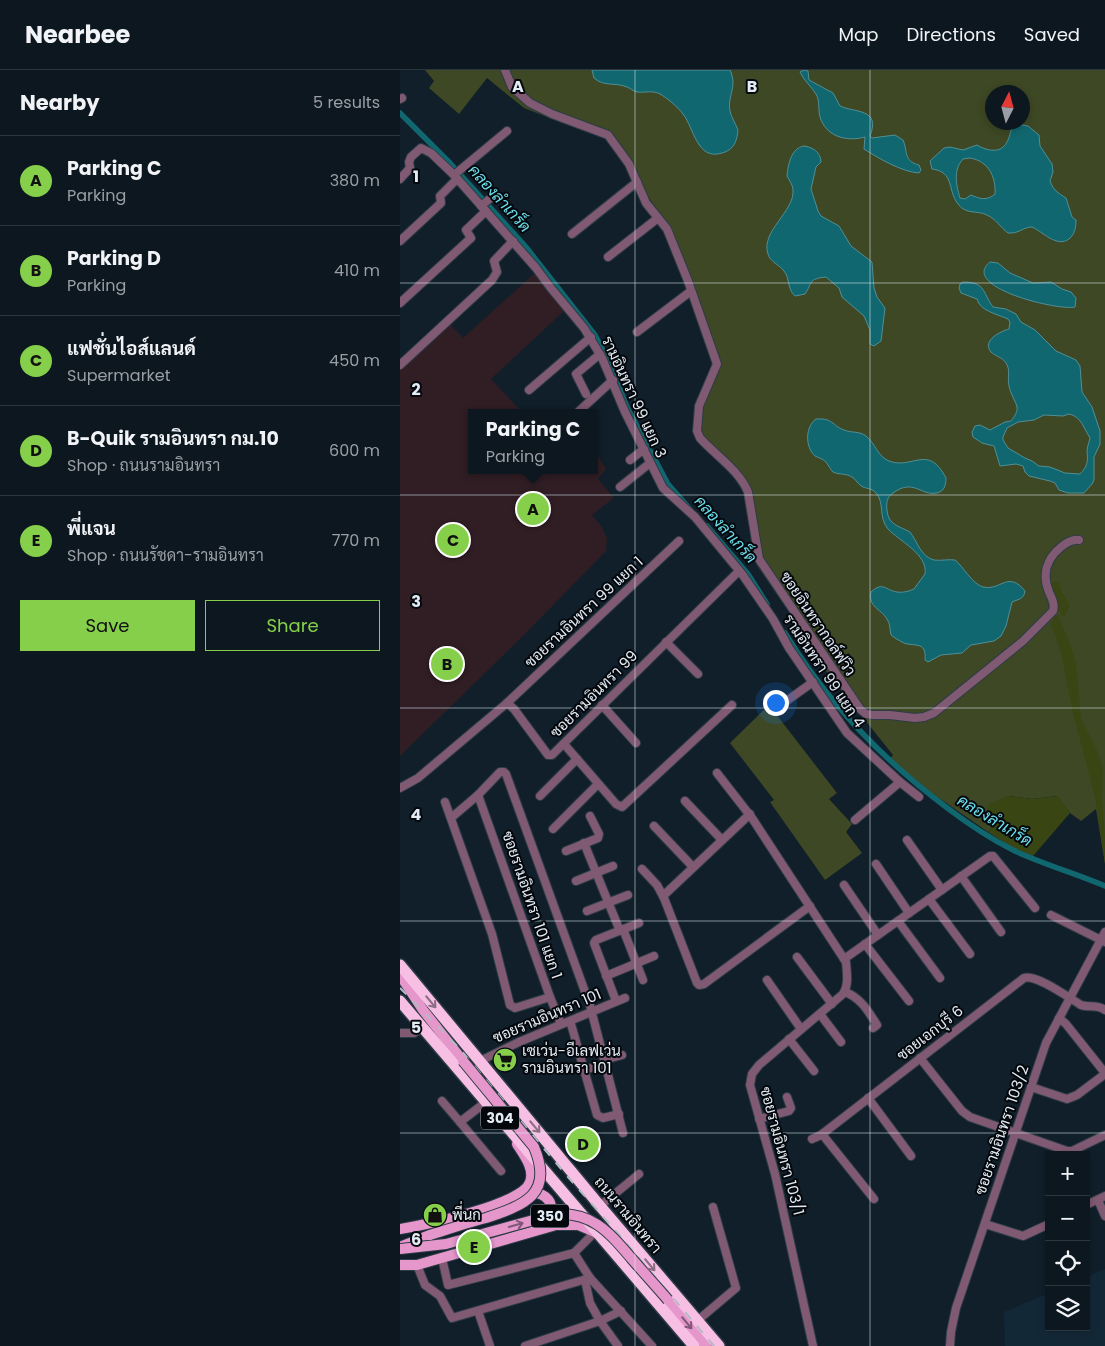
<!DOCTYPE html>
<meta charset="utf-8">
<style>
:root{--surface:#0c1720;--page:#152029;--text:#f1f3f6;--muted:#9a9fa5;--line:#2c363e;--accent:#86cf4b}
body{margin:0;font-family:Poppins,Sarabun,sans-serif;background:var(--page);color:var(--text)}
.controls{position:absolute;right:15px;bottom:15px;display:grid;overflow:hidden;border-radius:0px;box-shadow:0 2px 8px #0003}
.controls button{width:45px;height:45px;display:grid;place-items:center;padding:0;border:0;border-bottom:1px solid var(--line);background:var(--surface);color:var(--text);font:25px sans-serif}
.compass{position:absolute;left:585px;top:15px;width:45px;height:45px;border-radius:50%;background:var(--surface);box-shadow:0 2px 8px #0003;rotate:6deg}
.you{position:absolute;left:375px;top:632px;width:18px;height:18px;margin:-12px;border:4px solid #fff;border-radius:50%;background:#1a73e8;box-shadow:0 0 0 8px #1a73e833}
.badge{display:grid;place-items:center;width:32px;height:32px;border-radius:50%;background:var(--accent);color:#111;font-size:16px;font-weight:700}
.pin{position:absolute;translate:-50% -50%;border:2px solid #fff;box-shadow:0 1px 5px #0006}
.popup{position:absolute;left:68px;top:339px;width:130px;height:65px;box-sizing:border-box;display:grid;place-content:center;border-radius:0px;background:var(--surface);filter:drop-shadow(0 1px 4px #0005);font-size:16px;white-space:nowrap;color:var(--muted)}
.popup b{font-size:19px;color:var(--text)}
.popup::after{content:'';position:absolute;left:50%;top:100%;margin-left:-10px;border:10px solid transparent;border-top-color:var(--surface)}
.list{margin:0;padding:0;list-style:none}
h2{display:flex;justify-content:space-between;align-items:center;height:65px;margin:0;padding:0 20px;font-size:21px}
h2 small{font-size:16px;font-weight:400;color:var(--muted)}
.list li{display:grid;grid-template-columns:32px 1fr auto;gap:15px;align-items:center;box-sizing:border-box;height:90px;padding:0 20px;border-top:1px solid var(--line)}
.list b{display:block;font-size:19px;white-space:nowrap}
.list p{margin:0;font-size:16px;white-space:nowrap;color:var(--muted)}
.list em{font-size:16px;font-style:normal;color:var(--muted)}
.actions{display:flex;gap:10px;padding:15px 20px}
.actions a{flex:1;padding:11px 0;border:1px solid var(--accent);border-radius:0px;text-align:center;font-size:18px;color:var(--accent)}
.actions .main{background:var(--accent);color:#111}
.icon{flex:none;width:28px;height:28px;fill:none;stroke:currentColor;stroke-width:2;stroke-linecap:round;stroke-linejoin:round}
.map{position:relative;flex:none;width:705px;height:1276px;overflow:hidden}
header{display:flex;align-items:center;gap:30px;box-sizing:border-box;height:70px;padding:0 25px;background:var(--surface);border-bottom:1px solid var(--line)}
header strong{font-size:24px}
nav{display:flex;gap:28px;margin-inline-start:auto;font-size:18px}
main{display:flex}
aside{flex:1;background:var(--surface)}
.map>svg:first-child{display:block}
</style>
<header>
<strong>Nearbee</strong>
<nav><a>Map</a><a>Directions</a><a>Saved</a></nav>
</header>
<main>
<aside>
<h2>Nearby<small>5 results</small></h2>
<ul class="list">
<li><span class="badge">A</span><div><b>Parking C</b><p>Parking</p></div><em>380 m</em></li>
<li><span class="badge">B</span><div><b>Parking D</b><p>Parking</p></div><em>410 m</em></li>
<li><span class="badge">C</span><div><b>แฟชั่นไอส์แลนด์</b><p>Supermarket</p></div><em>450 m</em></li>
<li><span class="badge">D</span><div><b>B-Quik รามอินทรา กม.10</b><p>Shop · ถนนรามอินทรา</p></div><em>600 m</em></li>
<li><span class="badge">E</span><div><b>พี่แจน</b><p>Shop · ถนนรัชดา-รามอินทรา</p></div><em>770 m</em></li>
</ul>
<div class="actions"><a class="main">Save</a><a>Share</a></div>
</aside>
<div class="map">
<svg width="705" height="1276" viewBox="0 0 705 1276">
<rect width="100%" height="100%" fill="#101f2a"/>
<!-- commercial -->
<path fill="#301e24" d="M136,202l29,38 -74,69 32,34h-51v57h122v-21l12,20 -8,10 16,19 -22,17 10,12 5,12 -1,12 -81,83 -125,122v-390l48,-44 15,16z"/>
<!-- built -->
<path fill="#132837" d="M705,1199v77h-100l-1,-34 45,-19v34h37v-50z"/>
<!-- green -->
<g fill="#3e4824" fill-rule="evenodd">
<path d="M25,0h680v794l-9,-55 -15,12 -11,-8 -13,-17 -25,3 -24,-3 -13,28 -7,8 -62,-43 -36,-30 3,-4 -68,-85 -24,-41 -45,-65 -6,-77 -6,-10 -41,-38 -3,-11 2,-25 7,-17 11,-17 -1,-9 -58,-144 -18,-27 -5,-14 -29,-43 -31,-3 -54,-21 -37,-30 -28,36 -30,-26 5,-7zM592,22h30v30h-30z"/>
<path d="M369,635l68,88 -8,6 23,25 -6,8 16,21 -37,27 -55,-78 4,-2 -44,-57z"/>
</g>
<!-- forest -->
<g fill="#394613">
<path d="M654,511l5,2 3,10 8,12 -5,11h-3l-10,-19 -2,-12z"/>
<path d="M655,545l4,2 10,24 7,21 5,56 15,30 7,20 -1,30 3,39v27l-10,-67 -22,-84 -12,-60 -10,-29z"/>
<path d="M608,726l24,3 26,-3 12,17 -37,43 -20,-8 -25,-16 7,-8 -9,-12 3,-8z"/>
</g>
<!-- water -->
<g fill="#11676f" stroke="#508f97" fill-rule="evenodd">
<path d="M192,0h138c8,17 -3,26 0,41 1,6 6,13 8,19 -1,11 -4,20 -16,23 -25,8 -28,-25 -39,-39 -5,-7 -16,-16 -23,-20 -7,-4 -16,-1 -23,-2 -4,-1 -7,-4 -10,-5 -12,-5 -23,0 -33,-9z"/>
<path d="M404,0l4,1 1,9 24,13 7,13c15,7 41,2 30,30l2,2 23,-3 8,5c5,11 0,21 16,25l2,5 -2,3c-17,-1 -41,-15 -55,-24l1,-12c-18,5 -39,0 -45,-20 -2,-7 0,-16 -4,-23 -5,-8 -12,-13 -16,-22z"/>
<path d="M617,54l11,2 11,9 1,11 12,18 1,8 -3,9c3,9 8,12 16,17l6,19 4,3c0,7 -1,14 -7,19 -12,9 -26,-7 -37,-12 -9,0 -13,7 -24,6 -8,-6 -12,-14 -21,-18 -10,-5 -21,0 -29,-11 -11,-14 -3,-32 -26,-35l-2,-8 14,-13 6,-1 13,3 14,-5c10,6 24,9 30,-3 5,-9 1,-11 10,-18zM570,88c18,3 26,18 25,36 -8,7 -15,5 -24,1l-6,4 -5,-1c-4,-14 -7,-28 3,-39z"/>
<path d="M404,76c8,1 17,6 17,16l-5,5 -5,22 7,22 3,5 18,10 12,20 21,16 2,26 3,9 8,11 -4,33 -7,5 -4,-2v-14l-6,-14 -22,-19 -3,-9 -13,-11c-19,2 -13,6 -21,17l-10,2c-8,-7 -5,-18 -11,-25 -4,-6 -14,-9 -16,-17 -8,-22 27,-43 25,-64 0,-5 -4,-10 -6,-14 1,-11 4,-28 17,-30z"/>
<path d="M590,192l8,1 12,10 23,10 18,-1 11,7 9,3 5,6 -1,9c-17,4 -116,-20 -85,-45z"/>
<path d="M563,212c23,0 19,10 30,25l13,2 10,5 5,8 14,8 21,21 20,9 4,6 2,26 10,15 8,24v13l-6,13v23l-2,4 -8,9h-16l-9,-3 -4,-7 -5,-2 -21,-5 -4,-4 -2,-6 -7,-2 -16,2 -6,-20 -12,-3 -9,-6 -1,-5 3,-6 5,-1 10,5 15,-8 6,-1c3,-4 7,-9 6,-14 -1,-5 -7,-14 -8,-21 -2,-9 2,-15 -3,-23 -4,-6 -11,-7 -15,-11 -10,-12 11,-21 18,-23l1,-7 -2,-3c-11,-5 -28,-8 -31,-20l-16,-6 -2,-5 1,-4zM669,344c12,2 15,15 21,24 -1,5 -3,9 -3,13 1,10 1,15 -7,23l-15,-1 -15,-6 -11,-1 -7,-5 -7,-3 -17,-10 -5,-8v-3l4,-9 11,-6 16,-2 10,-5 19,1z"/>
<path d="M416,349c18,-1 15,6 28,11 7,3 16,1 22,6 9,7 12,21 23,25 24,9 39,-18 57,17 0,6 -1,13 -9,15 -17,3 -23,-15 -44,0 -6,4 -7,10 -6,17 1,15 12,16 23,22 7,9 11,25 24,28 7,1 14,-1 21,0 8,6 17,24 28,27 18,4 25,-17 42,4 -1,8 -6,8 -13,11l-6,24 -5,10 -7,5 -23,4 -9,8 -21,2 -13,7 -3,-2c2,-21 -13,-12 -23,-18 -4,-2 -7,-4 -11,-7 -1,-5 -1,-12 -4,-16 -7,-11 -19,-12 -16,-27 12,-11 14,-2 26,0 6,1 12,-1 17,-3l11,-15c3,-20 -26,-33 -37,-45 -10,-12 -3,-26 -12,-36 -5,-5 -8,-4 -13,-6 -5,-2 -7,-8 -11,-10 -6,-4 -13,-2 -19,-5 -3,-3 -4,-6 -7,-10 -3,-3 -7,-4 -11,-6 -10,-9 -10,-29 1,-37z"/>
</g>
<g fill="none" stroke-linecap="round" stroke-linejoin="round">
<!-- canal -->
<g stroke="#11676f" stroke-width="5.5">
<path d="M0,43l50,50 76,84 69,88 14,27 19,47 40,75 22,25"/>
<path d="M307,456l41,48 19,30"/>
<path d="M385,563c42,69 97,126 161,174 21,16 43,31 67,43 29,14 62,23 92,36"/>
</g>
<!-- minor casing -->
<g stroke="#2e3c46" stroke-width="10">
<g id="minor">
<path d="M105,0l7,17 18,16 22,11 56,21 21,29 17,39 21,26 21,52 29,83 -18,42 -2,25 3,7c15,17 39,32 48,54l11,67 101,150 6,5 7,1h17l25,3 9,-1 10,-4 89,-72 30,-30c2,-7 -1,-12 -4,-19 -7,-17 -3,-33 12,-45 5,-4 11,-8 18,-7"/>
<path d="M0,29l2,-1"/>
<path d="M54,105l53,-44"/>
<path d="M0,109l10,-11 -1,-6 2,-5 10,-9 10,5 23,22 82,93 14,19 34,41 18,30 23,54 38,76 32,29 47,57 31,45 16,29 58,85 53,49 19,15"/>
<path d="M81,136l12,-10"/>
<path d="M172,164l65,-52"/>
<path d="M0,171l41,-38 -1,-7 17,-17"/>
<path d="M208,187l50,-39"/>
<path d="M0,233l71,-65 -5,-8 20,-19"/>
<path d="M237,262l54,-41"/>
<path d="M0,295l92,-85 5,-8 -3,-11 19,-20"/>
<path d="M129,320l62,-53"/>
<path d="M186,324l-10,-20 24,-20"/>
<path d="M177,343l36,-33"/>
<path d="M230,390l14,-11"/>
<path d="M220,417l30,-24"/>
<path d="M266,572l32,32"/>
<path d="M385,632l28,-20"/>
<path d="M107,633l172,-162"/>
<path d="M202,635l34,38"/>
<path d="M164,674l52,60 6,3 110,-102"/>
<path d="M317,703l35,45 94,144c1,12 3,23 -3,32l-84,71 -7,9 -2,11 25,89 38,172"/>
<path d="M0,718l18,-10 89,-75 7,6 34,46h4l187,-184"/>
<path d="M78,725l72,202 11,27"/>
<path d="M140,726l37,-37"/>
<path d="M285,731l37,39"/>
<path d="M45,732l47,132 18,71 5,3 35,-11"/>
<path d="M51,748l27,-23 22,-23h4l2,2 86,237"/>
<path d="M455,750l45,-38"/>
<path d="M254,756l39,41"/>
<path d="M153,759l45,-45"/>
<path d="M507,770l35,50"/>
<path d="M184,773l36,88"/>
<path d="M166,781l32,-13 1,-4 -9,-18"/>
<path d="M476,794l33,49"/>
<path d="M242,799l15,16 7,13 33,85 2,2 5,-1 106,-78"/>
<path d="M561,806l40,56"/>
<path d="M176,811l37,-15"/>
<path d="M444,815l34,50"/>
<path d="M263,826l87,-82"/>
<path d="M529,829l41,55"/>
<path d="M187,841l41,-16"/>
<path d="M651,845l54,27"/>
<path d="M498,851l42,57"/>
<path d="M223,859l20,51"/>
<path d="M465,874l44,57"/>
<path d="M397,887l35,47"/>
<path d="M444,889l146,-103h3l42,52"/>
<path d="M206,906l48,-20"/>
<path d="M367,910l34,49"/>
<path d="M445,922c16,6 23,19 32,33l-4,3"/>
<path d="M216,931l-22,-58 2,-3 43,-17"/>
<path d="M420,944l21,28"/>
<path d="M193,947l30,116"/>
<path d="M659,948l7,6 39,49"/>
<path d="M171,954l26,91 6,3 16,-4"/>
<path d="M0,963h14l9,-6"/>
<path d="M389,969l25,32"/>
<path d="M520,988l42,53 8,6 97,34h5l33,-16"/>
<path d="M204,990l18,-5"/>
<path d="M80,991l39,-19 106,-44"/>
<path d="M184,1000l21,-6"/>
<path d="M631,1017l36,12 10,-4 28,-21"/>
<path d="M468,1028l43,58"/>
<path d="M42,1031l18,21"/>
<path d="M86,1032l-26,20 41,49"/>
<path d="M359,1049l30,-8 2,-3 -4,-11"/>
<path d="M422,1064l52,65"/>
<path d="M412,1069l9,-4 203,-157c13,-4 45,20 57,27 8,3 16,-1 24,5"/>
<path d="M698,1130l7,16"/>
<path d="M686,1135l19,-9"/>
<path d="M200,1136l39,-32"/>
<path d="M585,1154l38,12 26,-12"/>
<path d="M174,1183l16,25 62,68"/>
<path d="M42,1188l6,27 126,-32 21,-21"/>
<path d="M17,1195l8,20 15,11 12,22 138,-40"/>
<path d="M185,1210l5,23 10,18 18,25"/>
<path d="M78,1241l12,35"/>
<path d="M297,1251l39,-33 -23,-81"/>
<path d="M125,1276l75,-25 21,-10"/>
<path d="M550,1276l1,-14 5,-24 90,-265 59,-111"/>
</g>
</g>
<!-- major casing -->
<g stroke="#2e3c46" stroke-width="12">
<g id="major">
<path d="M0,905l23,35 40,51"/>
<path d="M127,1123c19,-2 32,11 18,28"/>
<path d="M0,1159c24,-4 123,-24 130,-47 5,-13 -6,-27 -13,-38"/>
<path d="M0,1177l30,-12"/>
<path d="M0,1195h17l139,-40h22l19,8"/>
<path d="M268,1230l38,46"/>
</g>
</g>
<!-- highway casing -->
<g stroke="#2e3c46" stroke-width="14">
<g id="highway">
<path d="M0,895l200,241 119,140"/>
<path d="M0,931l294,345"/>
</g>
</g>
<!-- minor -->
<use href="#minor" stroke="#805a73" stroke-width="8"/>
<!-- major -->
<use href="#major" stroke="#e597cc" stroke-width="10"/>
<!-- highway -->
<use href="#highway" stroke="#f8bfe4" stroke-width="11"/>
<!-- rail -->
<path stroke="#b1bbc4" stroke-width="2" stroke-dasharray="9 9" stroke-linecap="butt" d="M0,918l60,61 107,127 48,54 99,116"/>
<!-- major-bridge casing -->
<g stroke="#2e3c46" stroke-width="12" stroke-linecap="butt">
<g id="major-bridge">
<path d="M30,1165c19,-6 37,-12 56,-17 39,-13 68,-24 48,-71l-71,-86"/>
<path d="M0,1179l46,-5 106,-29c39,-5 57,17 80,44 12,14 24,27 36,41"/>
</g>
</g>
<!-- major-bridge -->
<use href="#major-bridge" stroke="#e597cc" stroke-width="10"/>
</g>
<!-- one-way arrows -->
<defs><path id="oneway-shaft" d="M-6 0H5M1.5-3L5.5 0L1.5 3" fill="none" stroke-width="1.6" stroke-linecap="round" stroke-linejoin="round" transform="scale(1.25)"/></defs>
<g stroke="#8a6d83">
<use href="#oneway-shaft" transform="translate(31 932) rotate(50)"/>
<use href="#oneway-shaft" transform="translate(135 1057) rotate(50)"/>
<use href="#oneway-shaft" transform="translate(250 1195) rotate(50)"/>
</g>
<g stroke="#805776">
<use href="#oneway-shaft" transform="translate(116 1155) rotate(-16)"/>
<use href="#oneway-shaft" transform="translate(287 1253) rotate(50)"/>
</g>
<!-- grid -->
<path fill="none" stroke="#e3ecf4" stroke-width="1" stroke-opacity="0.55" d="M235,0v1276M470,0v1276M0,213h705M0,425h705M0,638h705M0,851h705M0,1063h705"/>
<!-- icons -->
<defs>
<g id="supermarket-disc" transform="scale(1.25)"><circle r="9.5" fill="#86cf4b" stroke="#04080d"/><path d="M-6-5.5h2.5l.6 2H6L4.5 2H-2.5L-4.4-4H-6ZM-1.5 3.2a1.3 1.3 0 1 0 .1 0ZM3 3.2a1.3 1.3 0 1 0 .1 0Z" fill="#111"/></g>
<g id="shop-disc" transform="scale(1.25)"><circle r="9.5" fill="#86cf4b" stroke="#04080d"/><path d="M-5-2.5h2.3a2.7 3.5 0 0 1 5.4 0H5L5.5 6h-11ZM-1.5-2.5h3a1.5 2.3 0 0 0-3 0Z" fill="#111"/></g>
</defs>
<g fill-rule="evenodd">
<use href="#supermarket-disc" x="105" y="990"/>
<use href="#shop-disc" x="35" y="1145"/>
</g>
<g text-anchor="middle" stroke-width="4" stroke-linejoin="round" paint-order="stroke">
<!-- shield labels -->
<g fill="#04080d" stroke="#a0a8af" stroke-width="1">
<rect x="81" y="1036.5" width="38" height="23" rx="4"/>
<rect x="131" y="1134.5" width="38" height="23" rx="4"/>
</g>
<g font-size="14" font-weight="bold" fill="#e3ecf4">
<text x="100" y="1053">304</text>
<text x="150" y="1151">350</text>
</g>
<!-- street labels -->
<g font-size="15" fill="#e3ecf4" stroke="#04080d">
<text transform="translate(234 327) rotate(65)" y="5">รามอินทรา 99 แยก 3</text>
<text transform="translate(184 542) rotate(-43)" y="5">ซอยรามอินทรา 99 แยก 1</text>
<text transform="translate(418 554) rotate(56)" y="5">ซอยอินทรากอล์ฟวิว</text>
<text transform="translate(424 601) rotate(56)" y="5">รามอินทรา 99 แยก 4</text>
<text transform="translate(194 624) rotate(-45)" y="5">ซอยรามอินทรา 99</text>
<text transform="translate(132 835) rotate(71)" y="5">ซอยรามอินทรา 101 แยก 1</text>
<text transform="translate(147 946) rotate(-23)" y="5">ซอยรามอินทรา 101</text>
<text transform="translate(530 963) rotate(-38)" y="5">ซอยเอกบุรี 6</text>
<text transform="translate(602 1060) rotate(-71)" y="5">ซอยรามอินทรา 103/2</text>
<text transform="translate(382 1081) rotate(75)" y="5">ซอยรามอินทรา 103/1</text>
<text transform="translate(228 1145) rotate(50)" y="5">ถนนรามอินทรา</text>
</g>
<!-- poi labels -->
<g font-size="15" fill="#e3ecf4" stroke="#04080d" text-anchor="start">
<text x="122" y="986">เซเว่น-อีเลฟเว่น<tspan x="122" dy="17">รามอินทรา 101</tspan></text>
<text x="52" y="1150">พี่นก</text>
</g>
<!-- water labels -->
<g font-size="16" font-style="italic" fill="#6cdfec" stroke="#04080d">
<text transform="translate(100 128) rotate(48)" y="6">คลองลำเกร็ด</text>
<text transform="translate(326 459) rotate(48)" y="6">คลองลำเกร็ด</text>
<text transform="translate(595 750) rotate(31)" y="6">คลองลำเกร็ด</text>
</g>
</g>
<g font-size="16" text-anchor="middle" font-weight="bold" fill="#e3ecf4" stroke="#04080d" stroke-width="4" stroke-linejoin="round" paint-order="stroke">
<text x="118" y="22">A</text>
<text x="352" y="22">B</text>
<text x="16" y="112">1</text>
<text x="16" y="325">2</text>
<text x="16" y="537">3</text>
<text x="16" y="750">4</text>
<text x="16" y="963">5</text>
<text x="16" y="1175">6</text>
</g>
</svg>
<div class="controls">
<button>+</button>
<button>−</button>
<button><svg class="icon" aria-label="locate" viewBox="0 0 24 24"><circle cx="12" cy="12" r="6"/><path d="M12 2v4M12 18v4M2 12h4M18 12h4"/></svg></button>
<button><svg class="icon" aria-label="layers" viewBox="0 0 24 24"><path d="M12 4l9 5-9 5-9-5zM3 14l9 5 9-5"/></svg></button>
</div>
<svg class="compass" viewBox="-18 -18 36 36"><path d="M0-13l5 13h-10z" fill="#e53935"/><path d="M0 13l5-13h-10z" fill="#9a9fa5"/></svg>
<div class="you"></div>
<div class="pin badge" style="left:133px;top:439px">A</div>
<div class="popup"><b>Parking C</b>Parking</div>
<div class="pin badge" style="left:47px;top:594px">B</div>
<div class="pin badge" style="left:53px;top:470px">C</div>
<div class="pin badge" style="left:183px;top:1074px">D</div>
<div class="pin badge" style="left:74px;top:1177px">E</div>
</div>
</main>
